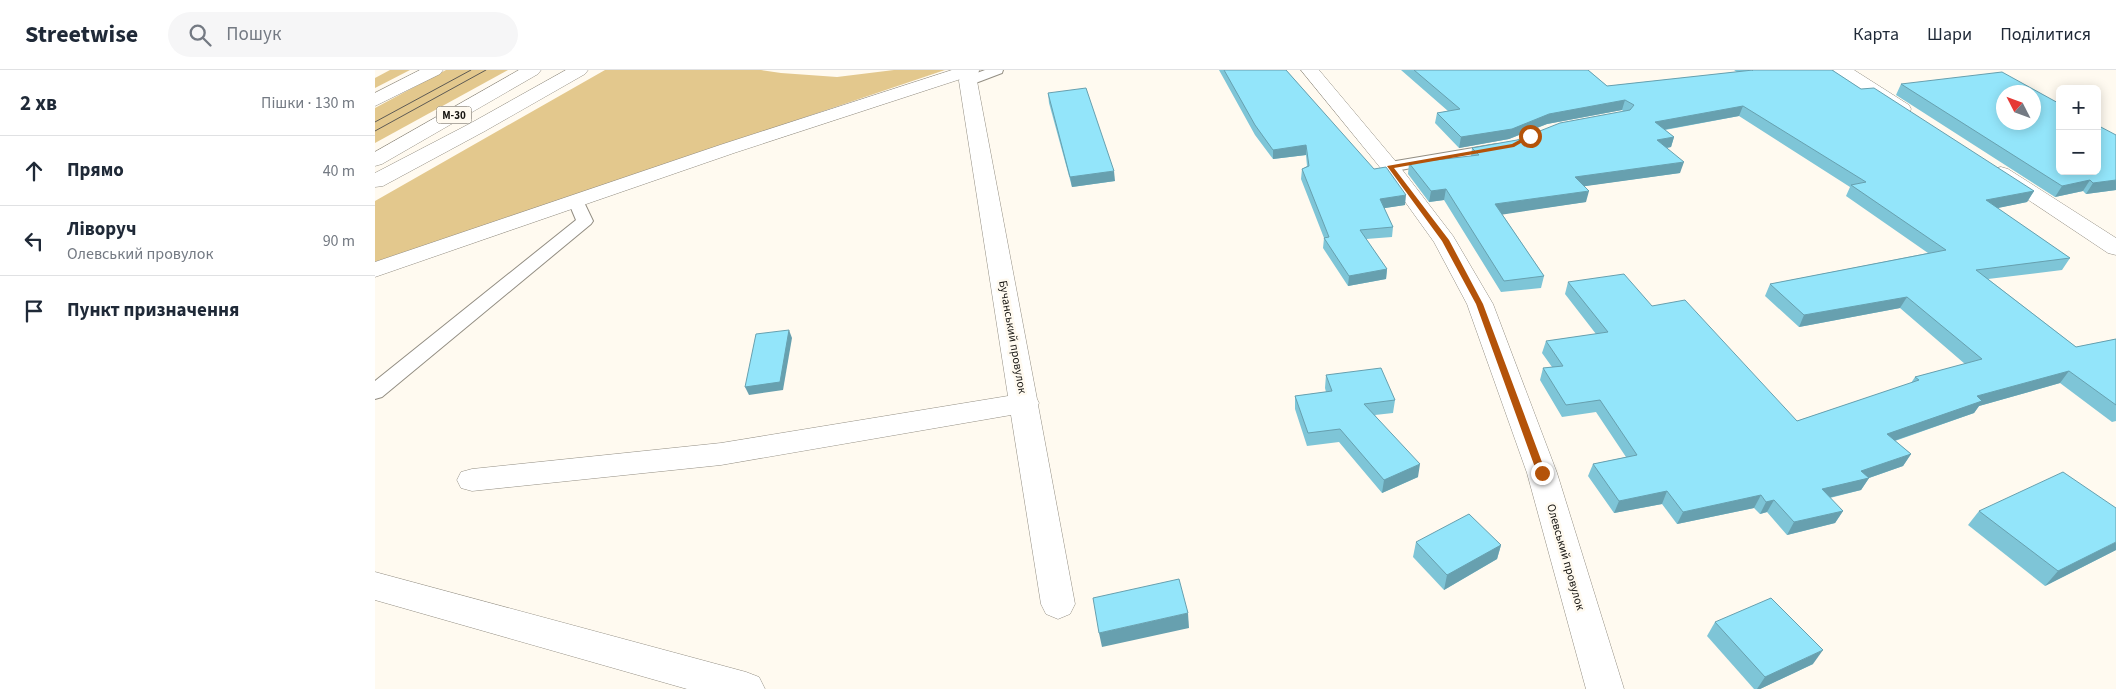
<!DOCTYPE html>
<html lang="uk">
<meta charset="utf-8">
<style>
:root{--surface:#fff;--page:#f6f6f7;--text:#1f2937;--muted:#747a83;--line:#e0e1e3}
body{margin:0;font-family:"Source Sans 3",sans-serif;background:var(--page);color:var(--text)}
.controls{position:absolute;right:15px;top:15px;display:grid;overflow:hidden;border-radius:8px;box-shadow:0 2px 12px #0003}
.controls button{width:45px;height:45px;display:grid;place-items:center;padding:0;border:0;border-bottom:1px solid var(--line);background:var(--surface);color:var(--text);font:25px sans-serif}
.compass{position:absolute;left:1621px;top:15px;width:45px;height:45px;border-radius:50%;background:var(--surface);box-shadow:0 2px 12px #0003;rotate:312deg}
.stop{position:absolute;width:15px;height:15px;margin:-11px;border:4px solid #b45309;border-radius:50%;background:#fff}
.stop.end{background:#b45309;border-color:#fff;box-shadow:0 1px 5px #0008}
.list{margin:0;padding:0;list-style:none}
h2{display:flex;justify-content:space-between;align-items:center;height:65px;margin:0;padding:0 20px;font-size:21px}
h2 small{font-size:16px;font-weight:400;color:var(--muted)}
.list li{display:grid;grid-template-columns:32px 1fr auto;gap:15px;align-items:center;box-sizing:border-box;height:70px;padding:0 20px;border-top:1px solid var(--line)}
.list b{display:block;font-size:19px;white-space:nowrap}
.list p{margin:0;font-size:16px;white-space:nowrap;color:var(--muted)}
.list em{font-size:16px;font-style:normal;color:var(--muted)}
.icon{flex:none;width:28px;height:28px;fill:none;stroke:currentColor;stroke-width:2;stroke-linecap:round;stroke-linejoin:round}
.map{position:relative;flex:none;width:1741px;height:619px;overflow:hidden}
header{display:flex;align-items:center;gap:30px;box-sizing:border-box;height:70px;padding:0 25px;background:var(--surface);border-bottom:1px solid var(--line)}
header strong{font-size:24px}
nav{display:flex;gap:28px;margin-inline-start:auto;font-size:18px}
.search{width:350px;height:45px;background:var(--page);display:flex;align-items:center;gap:12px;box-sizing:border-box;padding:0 18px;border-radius:28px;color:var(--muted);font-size:19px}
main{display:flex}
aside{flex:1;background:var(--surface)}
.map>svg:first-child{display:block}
</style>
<header>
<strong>Streetwise</strong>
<div class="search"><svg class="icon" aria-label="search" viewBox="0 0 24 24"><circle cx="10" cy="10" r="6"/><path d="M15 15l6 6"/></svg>Пошук</div>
<nav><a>Карта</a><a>Шари</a><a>Поділитися</a></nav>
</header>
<main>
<aside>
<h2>2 хв<small>Пішки · 130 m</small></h2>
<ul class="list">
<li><svg class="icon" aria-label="ahead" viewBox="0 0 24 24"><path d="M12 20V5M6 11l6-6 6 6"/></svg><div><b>Прямо</b></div><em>40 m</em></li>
<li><svg class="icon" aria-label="left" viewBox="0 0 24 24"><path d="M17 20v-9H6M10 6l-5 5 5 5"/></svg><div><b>Ліворуч</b><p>Олевський провулок</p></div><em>90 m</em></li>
<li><svg class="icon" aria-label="arrive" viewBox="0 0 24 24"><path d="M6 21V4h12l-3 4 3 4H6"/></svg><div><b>Пункт призначення</b></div></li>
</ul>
</aside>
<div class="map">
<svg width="1741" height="619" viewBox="0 0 1741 619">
<rect width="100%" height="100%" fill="#fffaf0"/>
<!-- green -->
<g fill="#e3c88d">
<path d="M15,0h20l-35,18v-10z"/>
<path d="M71,0h62l-133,73v-35z"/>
<path d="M230,0h156l20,3 56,4 57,-7h51l-570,192v-61z"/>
</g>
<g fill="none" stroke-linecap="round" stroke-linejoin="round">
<!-- service casing -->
<g stroke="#938e83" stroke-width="2">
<g id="service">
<path d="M610,0h18l-1,3 -29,11 -5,1 -7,-4 2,-3z"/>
<path d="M1122,74l5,1 2,3 -2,3 -112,21 -5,-2 -3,-3 3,-3 5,-2z"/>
<path d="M201,126l6,2 11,23 -2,3 -209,173 -7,2v-18l201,-161 -8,-19 2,-3z"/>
</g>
</g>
<!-- minor casing -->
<g stroke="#938e83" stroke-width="1">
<g id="minor">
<path d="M586,0h18l-2,11 60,318 2,4 -1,2 37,199 -5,10 -12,5 -12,-5 -5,-10 -30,-189 -290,50 -249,26 -11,-3 -4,-8 4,-8 11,-3 249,-26 287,-47 -49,-315z"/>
<path d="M926,0h18l78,93 56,73 40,68 64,169 67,216h-38l-59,-216 -60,-169 -33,-62 -51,-71z"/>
<path d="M1458,0h21l55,35 2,4 -2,4 -7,2 -7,-2 -59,-39z"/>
<path d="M1626,97l7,2 108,69v17l-8,-2 -114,-76 -3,-4 3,-4z"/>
<path d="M0,502l371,100 13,5 6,12h-78l-312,-89z"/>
</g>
</g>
<!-- trunk casing -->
<g stroke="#938e83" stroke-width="1">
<g id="trunk">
<path d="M45,0h23l-3,4 -65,32v-13z"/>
<path d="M144,0h22l-3,4 -156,90 -7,2v-14z"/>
<path d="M191,0h22l-3,4 -100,57 -102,55 -8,1v-14l96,-50z"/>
<path d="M577,0h27l-3,4 -242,79 -359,124v-15l345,-117z"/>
</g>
</g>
<!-- service -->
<use href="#service" fill="#fff" fill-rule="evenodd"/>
<!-- minor -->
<use href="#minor" fill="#fff" fill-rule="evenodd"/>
<!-- trunk -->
<use href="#trunk" fill="#fff" fill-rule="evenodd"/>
<!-- tram -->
<g stroke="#5d5a54" stroke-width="1">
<path d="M0,52l96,-52"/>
<path d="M0,61l111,-61"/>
</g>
</g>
<!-- wall -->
<g fill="#7ec5d7">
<path d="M844,0h67l119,135 -21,3 9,19 -1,10 -26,2 21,30 -1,10 -38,7 -25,-38 1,-10 -23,-59 1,-10 5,-3 -1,-11 -33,4 -18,-24z"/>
<path d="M1026,0h187l19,16 130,-14 -3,-2h98l29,19 173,102 -7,11 -30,6 73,50 -8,12 -74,9 88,68 40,-8v82l-4,1 -52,-39 -81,23 -5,7 -79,28 16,13 -8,12 -34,12 -8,12 -31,8 13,13 -8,12 -48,12 -20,-23 -7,2 -6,-6 -77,16 -15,-20 -48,9 -26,-37 5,-12 33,-7 -30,-45 -34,5 -22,-37 3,-12 9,-1 -10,-14 4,-12 50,-7 -31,-40 3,-12 84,24 145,115 114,-38 4,-6 50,-13 -65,-56 -101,19 -34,-31 5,-12 158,-31 -82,-57 4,-9 -111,-71 -74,14 9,7 -3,10 -4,1 13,25 -96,13 2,16 -84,12 42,62 -3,12 -40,4 -57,-92 -15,2 -21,-28 1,-11 62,-7 1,-8 45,-8 107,-28 -2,-2 -75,14 -38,15 -50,9 -24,-25 2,-10 11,-2z"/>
<path d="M1526,14l215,51v55l-30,4 -3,-3 -28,6 -159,-102z"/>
<path d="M673,23l67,88 -43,6 -23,-84z"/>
<path d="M951,305l69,25 -2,13 -18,2 43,62 -36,16 -43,-51 -32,4 -12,-37v-13l31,-4 -1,-4z"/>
<path d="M1604,441l137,39 -71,36 -77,-61z"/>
<path d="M1041,472l85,3 -4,14 -53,31 -31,-33z"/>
<path d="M1340,552l98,42 -53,25h-6l-47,-53z"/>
</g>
<!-- shaded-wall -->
<g fill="#67a0af">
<path d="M1250,30l-3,10 -75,14 -38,15 -50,9 2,-11 88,-23z"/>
<path d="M1368,36l-4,10 -88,16 4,-10z"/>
<path d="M1299,67l-3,10 -18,3 4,-10z"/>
<path d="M931,75v10l-33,4v-9z"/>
<path d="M1309,92l-4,11 -108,15 3,-11z"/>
<path d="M739,101l1,10 -43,6 -2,-10z"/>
<path d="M1715,110l-7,11 -28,6 7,-11z"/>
<path d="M1741,110v10l-30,4 7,-11z"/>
<path d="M1071,119l-2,11 -15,2 2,-11z"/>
<path d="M1214,121l-3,11 -93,14 2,-12z"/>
<path d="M1659,121l-7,11 -48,10 7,-12z"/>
<path d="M1031,125l-1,10 -26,4 1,-10z"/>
<path d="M1012,199l-1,10 -38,7 1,-10z"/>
<path d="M1532,227l-7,11 -101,19 5,-12z"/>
<path d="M414,260l3,8 -9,52 -34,5 -4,-8z"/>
<path d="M1694,301l-9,12 -81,23 -5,7 -95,33 8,-12 90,-38z"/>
<path d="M1536,384l-8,12 -37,13 3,-1 -8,12 -46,11 7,-12 39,-18z"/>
<path d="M1045,394l-2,13 -36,16 2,-13z"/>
<path d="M1292,421l-5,13 -48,9 5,-12z"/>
<path d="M1386,425l-7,13 -77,16 6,-12z"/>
<path d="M1399,430l-7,12 -7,2 6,-12z"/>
<path d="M1468,441l-8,12 -48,12 7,-13z"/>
<path d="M1741,472v8l-71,36 13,-15z"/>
<path d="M1126,475l-4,14 -53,31 3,-15z"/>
<path d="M813,543l1,15 -87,19 -3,-14z"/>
<path d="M1448,580l-10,14 -53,25h-3l8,-12z"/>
</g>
<!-- building -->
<g fill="#93e5fa" stroke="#67a0af" fill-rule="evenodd">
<path d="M849,0h62l88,99 12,-2 20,28 -26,4 13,28 -33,3 27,39 -38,7 -25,-38 5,-1 -27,-68 7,-3 -3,-21 -33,5 -18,-25z"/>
<path d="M1039,0h174l19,16 146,-16h-1h80l29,19 13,-1 160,103 -48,9 84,58 -94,12 100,77 40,-8v66l-47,-34 -92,25 5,5 -95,33 24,20 -50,17 8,7 -47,11 21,22 -49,11 -20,-22 -8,2 -5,-7 -78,17 -16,-21 -48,10 -26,-37 44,-9 -37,-55 -34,5 -23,-37 20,-2 -17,-25 62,-9 -40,-50 56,-8 28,32 33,-6 112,121 122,-41 -4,-3 67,-18 -75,-62 -103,18 -34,-31 176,-34 -95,-65 15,-3 -123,-76 -88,16 19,15 -17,3 27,22 -109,15 14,14 -94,13 49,72 -40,5 -58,-92 -15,2 -22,-28 70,-8 -7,-7 45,-8 43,-17 70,-13 4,-5 -9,-5 -76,14 -37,15 -51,8 -24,-24 23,-4z"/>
<path d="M1627,2l58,32v67h37v-46l19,10v45l-23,3 -3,-3 -28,6 -161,-102zM1628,22h30v30h-30z"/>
<path d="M711,18l28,83 -44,6 -22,-84z"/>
<path d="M414,260l-9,52 -35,5 11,-53z"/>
<path d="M1006,298l14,32 -31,4 56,60 -36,16 -44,-51 -32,4 -13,-37 37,-5 -6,-16z"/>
<path d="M1688,402l53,36v34l-58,29 -79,-60z"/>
<path d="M1094,444l32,31 -54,30 -31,-33z"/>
<path d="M804,509l9,34 -89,20 -6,-35z"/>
<path d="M1396,528l52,52 -58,27 -50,-55z"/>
</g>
<!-- route -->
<path fill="#b45309" d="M1153,65l5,1 -19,11 -120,21 55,72 34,64 63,169 -4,3 -5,-3 -61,-169 -34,-63 -55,-75 125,-22z"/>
<g text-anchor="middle" stroke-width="5" stroke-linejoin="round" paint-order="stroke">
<!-- shield labels -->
<rect fill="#fffaf0" stroke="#5e5b55" stroke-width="1" x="61.5" y="36.5" width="35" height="17" rx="4"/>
<g font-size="11" font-weight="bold" fill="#191713">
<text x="79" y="49">М-30</text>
</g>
<!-- street labels -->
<g font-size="12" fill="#191713" stroke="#fffaf0">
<text transform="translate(638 267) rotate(80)" y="4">Бучанський провулок</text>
<text transform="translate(1191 487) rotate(74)" y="4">Олевський провулок</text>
</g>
</g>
</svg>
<div class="controls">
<button>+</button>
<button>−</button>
</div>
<svg class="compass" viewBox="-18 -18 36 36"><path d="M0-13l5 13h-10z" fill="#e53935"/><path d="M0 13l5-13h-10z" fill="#747a83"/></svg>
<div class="stop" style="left:1155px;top:66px"></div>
<div class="stop end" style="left:1167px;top:403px"></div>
</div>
</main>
